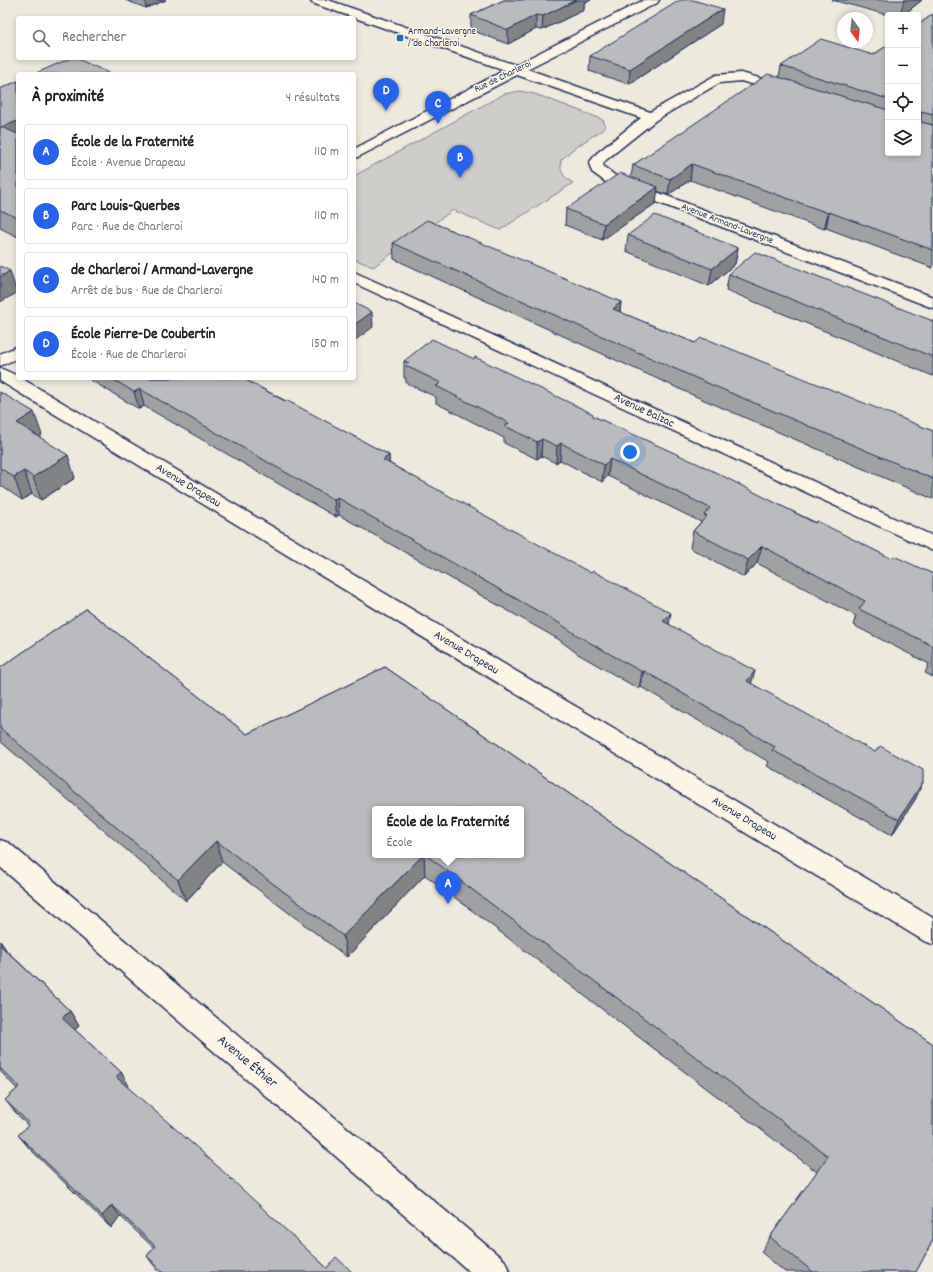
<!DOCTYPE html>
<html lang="fr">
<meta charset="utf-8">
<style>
body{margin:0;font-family:Dekko,sans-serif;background:#f2f2f2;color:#222}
.controls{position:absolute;right:12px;top:12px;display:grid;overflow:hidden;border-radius:4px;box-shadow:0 2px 6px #0003}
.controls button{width:36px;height:36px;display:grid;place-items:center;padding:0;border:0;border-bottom:1px solid #e0e0e0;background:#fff;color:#222;font:20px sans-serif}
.compass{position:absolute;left:837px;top:12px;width:36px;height:36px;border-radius:50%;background:#fff;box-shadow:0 2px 6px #0003;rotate:165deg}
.you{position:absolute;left:630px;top:452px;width:14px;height:14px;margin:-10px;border:3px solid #fff;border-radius:50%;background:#1a73e8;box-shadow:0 0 0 6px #1a73e833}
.badge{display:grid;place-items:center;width:26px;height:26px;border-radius:50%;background:#2563eb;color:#fff;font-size:13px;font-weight:700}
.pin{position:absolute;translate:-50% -33px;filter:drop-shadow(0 1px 2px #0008)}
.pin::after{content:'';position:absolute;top:21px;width:14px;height:12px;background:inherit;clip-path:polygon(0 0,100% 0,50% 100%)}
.popup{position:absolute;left:372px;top:806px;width:152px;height:52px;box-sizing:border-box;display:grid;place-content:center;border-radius:4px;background:#fff;filter:drop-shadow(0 1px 3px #0005);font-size:13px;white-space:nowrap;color:#767676}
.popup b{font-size:15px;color:#222}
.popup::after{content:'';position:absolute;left:50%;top:100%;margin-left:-8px;border:8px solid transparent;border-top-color:#fff}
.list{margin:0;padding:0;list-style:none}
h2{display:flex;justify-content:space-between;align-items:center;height:52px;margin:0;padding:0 16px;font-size:17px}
h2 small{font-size:13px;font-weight:400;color:#767676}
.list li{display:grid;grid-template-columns:26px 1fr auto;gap:12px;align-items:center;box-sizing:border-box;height:56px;margin:0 8px 8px;padding:0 8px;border:1px solid #e0e0e0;border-radius:4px}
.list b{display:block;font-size:15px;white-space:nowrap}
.list p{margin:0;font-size:13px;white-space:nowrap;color:#767676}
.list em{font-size:13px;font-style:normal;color:#767676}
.icon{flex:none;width:22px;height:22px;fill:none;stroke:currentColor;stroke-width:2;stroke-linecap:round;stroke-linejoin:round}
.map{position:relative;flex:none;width:933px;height:1272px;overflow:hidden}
.search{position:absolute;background:#fff;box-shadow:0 2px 6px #0003;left:16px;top:16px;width:340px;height:44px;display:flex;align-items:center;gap:10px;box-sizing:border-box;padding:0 14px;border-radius:4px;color:#767676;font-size:15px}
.panel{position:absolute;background:#fff;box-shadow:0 2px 6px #0003;left:16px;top:72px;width:340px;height:308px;border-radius:4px}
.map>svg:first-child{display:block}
.green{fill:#cfcdca;stroke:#757e94}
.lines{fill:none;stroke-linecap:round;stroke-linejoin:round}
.minor-casing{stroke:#1b2f5e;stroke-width:3}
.minor{fill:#fcf5e5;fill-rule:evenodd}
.wall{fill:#a0a1a3;stroke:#1b2f5e;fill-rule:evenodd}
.shaded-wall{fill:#828385;stroke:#1b2f5e}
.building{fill:#babbbe;stroke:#1b2f5e}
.poi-dot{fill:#1f6fb2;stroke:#fcf5e5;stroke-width:1.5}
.labels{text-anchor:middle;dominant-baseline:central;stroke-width:3;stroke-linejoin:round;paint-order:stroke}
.far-poi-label{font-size:10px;fill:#1b2f5e;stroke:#fcf5e5;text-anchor:start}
.far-street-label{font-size:10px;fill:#1b2f5e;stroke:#fcf5e5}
.street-label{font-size:12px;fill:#1b2f5e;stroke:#fcf5e5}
.near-street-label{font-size:14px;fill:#1b2f5e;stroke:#fcf5e5}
</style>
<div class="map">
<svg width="933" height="1272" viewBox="0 0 933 1272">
<rect width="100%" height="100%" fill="#eee9dd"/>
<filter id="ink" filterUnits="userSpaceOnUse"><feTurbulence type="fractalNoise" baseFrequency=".025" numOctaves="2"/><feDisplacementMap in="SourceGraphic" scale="8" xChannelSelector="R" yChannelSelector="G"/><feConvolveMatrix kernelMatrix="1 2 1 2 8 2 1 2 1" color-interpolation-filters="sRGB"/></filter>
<g filter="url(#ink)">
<path class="green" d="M 520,91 L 535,94 L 599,118 L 604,121 L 605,126 L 602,130 L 573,149 L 561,160 C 560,172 563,177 573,183 L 500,230 L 453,210 L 373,267 L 354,259 L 354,176 L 504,94 Z"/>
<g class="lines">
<defs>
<path id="minor" d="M 310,0 L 328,0 L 515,65 L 644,0 L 659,0 L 657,3 L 527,69 L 650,112 L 716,75 L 741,73 L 792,87 L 794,90 L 792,93 L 787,94 L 741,81 L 719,83 L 656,120 L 607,159 L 603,163 L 604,167 L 617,177 L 933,297 L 933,308 L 607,183 L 592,172 L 589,163 L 597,153 L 641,118 L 517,75 L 354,159 L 354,149 L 505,70 L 312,3 Z
M 354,272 L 933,536 L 933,551 L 354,283 Z
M 18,346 L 18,358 L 0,366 L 0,354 Z
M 0,368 L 18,376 L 18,378 L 21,378 L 933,918 L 933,944 L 924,941 L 0,381 Z
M 0,840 L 9,843 L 505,1261 L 510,1272 L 470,1272 L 0,867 Z"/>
</defs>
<use href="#minor" class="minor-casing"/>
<use href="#minor" class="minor"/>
</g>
<path class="wall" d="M 125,0 L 166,0 L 146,8 Z
M 504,0 L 591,0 L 584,3 L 584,10 L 542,30 L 536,29 L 508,44 L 471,30 L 471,15 Z
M 832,0 L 922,0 L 903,15 L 888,15 Z
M 933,14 L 933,268 L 826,228 L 824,229 L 690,180 L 668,195 L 657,191 L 656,203 L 602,240 L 565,225 L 566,209 L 631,177 L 633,165 L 779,77 L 781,66 L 873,55 L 888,45 L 888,153 L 918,25 Z
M 721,24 L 629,84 L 589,71 L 590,56 Z
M 18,81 L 18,237 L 0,228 L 0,89 Z
M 628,235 L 738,248 L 735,264 L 709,286 L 626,251 Z
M 393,243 L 621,302 L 620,312 L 695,343 L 933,431 L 933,499 L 695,396 L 394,259 Z
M 729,274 L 933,321 L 933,376 L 726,290 Z
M 404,361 L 593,416 L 892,559 L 933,574 L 933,677 L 925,673 L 929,664 L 853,625 L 856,616 L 757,563 L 744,577 L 690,548 L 693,531 L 701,522 L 608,476 L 602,482 L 560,460 L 556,463 L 541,456 L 537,459 L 504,443 L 504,438 L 436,403 L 436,397 L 406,383 L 406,378 L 404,378 Z
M 87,378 L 242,378 L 389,455 L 389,463 L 669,624 L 751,684 L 916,798 L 892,835 L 767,766 L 769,762 L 641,687 L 639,689 L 578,654 L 558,639 L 339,515 L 336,517 L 144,406 L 139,409 Z
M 0,392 L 42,435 L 39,437 L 75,478 L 41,500 L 32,494 L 22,500 L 0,485 Z
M 86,609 L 247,734 L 385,667 L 933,1044 L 933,1240 L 916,1272 L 785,1272 L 761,1252 L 770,1237 L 817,1172 L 425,875 L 347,957 L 222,862 L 186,901 L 0,741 L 0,668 ZM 375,809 L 521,809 L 521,855 L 375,855 Z
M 0,941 L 7,951 L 70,1011 L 79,1026 L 75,1030 L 121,1072 L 129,1086 L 127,1087 L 327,1268 L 352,1272 L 160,1272 L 155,1267 L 147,1256 L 154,1248 L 120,1216 L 111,1228 L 29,1148 L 18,1135 L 28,1126 L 16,1113 L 5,1100 L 17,1089 L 0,1071 Z"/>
<path class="shaded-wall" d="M 145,0 L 166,0 L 146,8 Z
M 576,0 L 591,0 L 584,3 L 584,10 L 542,30 L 543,16 Z
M 904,0 L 922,0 L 903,15 L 900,15 Z
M 723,9 L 721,24 L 629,84 L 630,69 Z
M 536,15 L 536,29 L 508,44 L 508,30 Z
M 18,121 L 18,143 L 1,127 Z
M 692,164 L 690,180 L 668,195 L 670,179 Z
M 658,187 L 656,203 L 602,240 L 604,224 Z
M 829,212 L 826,228 L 824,229 L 828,213 Z
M 738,248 L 735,264 L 709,286 L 712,269 Z
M 10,271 L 17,293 L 0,302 L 0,277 Z
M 621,302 L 619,319 L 613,309 Z
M 372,312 L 373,327 L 354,341 L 354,325 Z
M 140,389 L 144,406 L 139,409 L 134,392 Z
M 34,412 L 42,435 L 25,446 L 17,423 Z
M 542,439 L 541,456 L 537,459 L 537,442 Z
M 561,443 L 560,460 L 556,463 L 557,446 Z
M 68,455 L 75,478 L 41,500 L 33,477 Z
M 389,455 L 390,472 L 383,460 Z
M 610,459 L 608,476 L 602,482 L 604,465 Z
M 24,471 L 32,494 L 22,500 L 14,477 Z
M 338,498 L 339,515 L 336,517 L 334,500 Z
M 762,546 L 757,563 L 744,577 L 748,560 Z
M 671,613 L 668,630 L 663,621 Z
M 644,671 L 641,687 L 639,689 L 642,672 Z
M 755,671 L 750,688 L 747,681 Z
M 923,782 L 916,798 L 892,835 L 899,819 Z
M 216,841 L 222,862 L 186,901 L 178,880 Z
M 423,855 L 424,855 L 425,875 L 347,957 L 343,936 Z
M 1,942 L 11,958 L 0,945 L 0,943 Z
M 70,1011 L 79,1026 L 71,1033 L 62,1018 Z
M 121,1072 L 129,1086 L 124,1091 L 116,1077 Z
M 112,1205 L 120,1216 L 111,1228 L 102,1216 Z"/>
<path class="building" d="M 504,0 L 576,0 L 543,16 L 536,15 L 508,30 L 471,15 Z
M 680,0 L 693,0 L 723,9 L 630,69 L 590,56 Z
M 933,14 L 933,114 L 921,111 L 921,122 L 933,125 L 933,250 L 829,212 L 828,213 L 692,164 L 670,179 L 633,165 L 768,74 L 888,110 L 888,153 L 918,153 L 918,25 Z
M 821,39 L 873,55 L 888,45 L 888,99 L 781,66 Z
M 71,58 L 75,58 L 112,74 L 34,74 Z
M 18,81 L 18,121 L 1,127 L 18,134 L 18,218 L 0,210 L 0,89 Z
M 620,173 L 658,187 L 604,224 L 566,209 Z
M 655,215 L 738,248 L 712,269 L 628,235 Z
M 427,220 L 621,302 L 613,309 L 695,343 L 701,338 L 709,340 L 933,431 L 933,479 L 698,379 L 393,243 Z
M 755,252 L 933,321 L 933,357 L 729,274 Z
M 0,266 L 10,271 L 0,277 Z
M 354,303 L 372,312 L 354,325 Z
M 432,339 L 474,359 L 475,357 L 593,414 L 593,416 L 705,467 L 815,523 L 817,521 L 892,559 L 894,556 L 933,574 L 933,646 L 859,609 L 865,601 L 762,546 L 748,560 L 693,531 L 707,516 L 704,515 L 710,508 L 610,459 L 604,465 L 561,443 L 557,446 L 542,439 L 537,442 L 505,426 L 509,423 L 436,386 L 441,383 L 406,366 L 409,363 L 404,361 Z
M 111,378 L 242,378 L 285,401 L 286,400 L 389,455 L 383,460 L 591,573 L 593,571 L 671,613 L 663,621 L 755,671 L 747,681 L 875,752 L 880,746 L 923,770 L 923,782 L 899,819 L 772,750 L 775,747 L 644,671 L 642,672 L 580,637 L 559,623 L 338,498 L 334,500 L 140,389 L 134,392 Z
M 0,392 L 34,412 L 17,423 L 68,455 L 33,477 L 24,471 L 14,477 L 0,468 Z
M 86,609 L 247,734 L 385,667 L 933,1044 L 933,1240 L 916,1272 L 813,1272 L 770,1237 L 828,1156 L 426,855 L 521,855 L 521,809 L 375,809 L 375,855 L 423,855 L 343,936 L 216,841 L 178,880 L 0,728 L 0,668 Z
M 0,945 L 70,1011 L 62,1018 L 121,1072 L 116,1077 L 202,1152 L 327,1268 L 336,1257 L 352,1272 L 163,1272 L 147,1256 L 155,1246 L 112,1205 L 102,1216 L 18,1135 L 30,1124 L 5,1100 L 19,1087 L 0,1068 Z"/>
</g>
<rect class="poi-dot" x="396" y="34" width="8" height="8" rx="2"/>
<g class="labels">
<g class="far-poi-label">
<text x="408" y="32">Armand-Lavergne<tspan x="408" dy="12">/ de Charleroi</tspan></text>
</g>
<g class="far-street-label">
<text transform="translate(503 77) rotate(-26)">Rue de Charleroi</text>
<text transform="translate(727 224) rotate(21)">Avenue Armand-Lavergne</text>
</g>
<g class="street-label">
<text transform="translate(644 411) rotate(25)">Avenue Balzac</text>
<text transform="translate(188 486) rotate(31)">Avenue Drapeau</text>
<text transform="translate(466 653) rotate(31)">Avenue Drapeau</text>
<text transform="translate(744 819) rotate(31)">Avenue Drapeau</text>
</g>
<g class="near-street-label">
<text transform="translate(247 1062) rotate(40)">Avenue Éthier</text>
</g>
</g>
</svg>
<div class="controls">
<button>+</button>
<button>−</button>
<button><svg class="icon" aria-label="locate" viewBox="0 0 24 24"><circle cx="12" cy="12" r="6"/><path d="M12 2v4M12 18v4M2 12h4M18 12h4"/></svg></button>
<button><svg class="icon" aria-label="layers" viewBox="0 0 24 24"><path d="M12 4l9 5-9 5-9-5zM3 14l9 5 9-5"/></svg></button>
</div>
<svg class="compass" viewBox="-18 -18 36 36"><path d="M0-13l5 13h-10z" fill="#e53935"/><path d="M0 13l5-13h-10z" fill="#767676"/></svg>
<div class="you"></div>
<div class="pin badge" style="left:448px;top:904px">A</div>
<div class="popup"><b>École de la Fraternité</b>École</div>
<div class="pin badge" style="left:460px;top:178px">B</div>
<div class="pin badge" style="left:438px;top:124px">C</div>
<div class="pin badge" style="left:386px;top:111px">D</div>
<div class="search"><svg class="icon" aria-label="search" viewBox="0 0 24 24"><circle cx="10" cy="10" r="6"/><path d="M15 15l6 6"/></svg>Rechercher</div>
<section class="panel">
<h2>À proximité<small>4 résultats</small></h2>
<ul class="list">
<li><span class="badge">A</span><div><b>École de la Fraternité</b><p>École · Avenue Drapeau</p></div><em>110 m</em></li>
<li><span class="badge">B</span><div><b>Parc Louis-Querbes</b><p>Parc · Rue de Charleroi</p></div><em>110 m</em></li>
<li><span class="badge">C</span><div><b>de Charleroi / Armand-Lavergne</b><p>Arrêt de bus · Rue de Charleroi</p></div><em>140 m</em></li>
<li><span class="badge">D</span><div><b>École Pierre-De Coubertin</b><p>École · Rue de Charleroi</p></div><em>150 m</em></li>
</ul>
</section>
</div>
